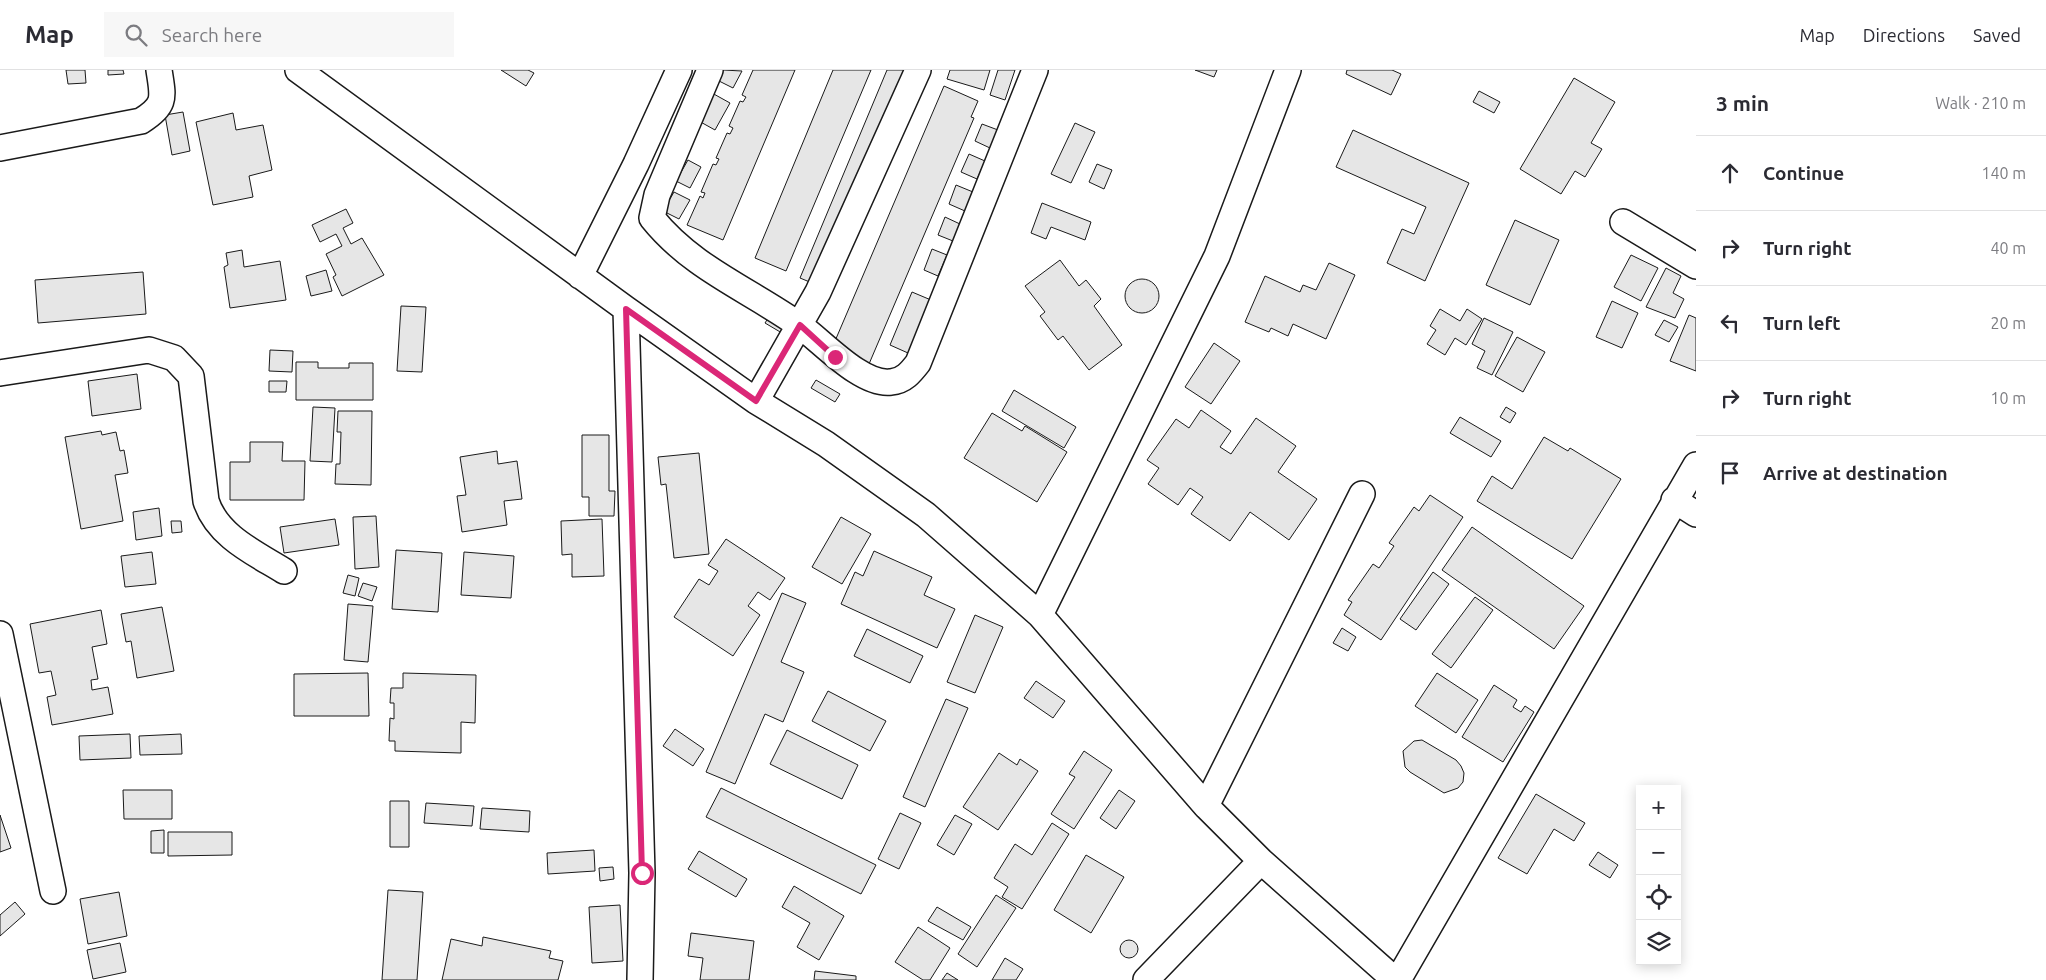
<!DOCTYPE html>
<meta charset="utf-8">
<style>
body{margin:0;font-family:Ubuntu,sans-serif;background:#f7f7f7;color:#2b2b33}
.controls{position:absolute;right:15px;bottom:15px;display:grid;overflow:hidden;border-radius:0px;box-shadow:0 2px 12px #0003}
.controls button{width:45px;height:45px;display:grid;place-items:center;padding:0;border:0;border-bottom:1px solid #e1e1e2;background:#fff;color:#2b2b33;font:25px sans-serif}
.stop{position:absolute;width:15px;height:15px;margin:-11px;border:4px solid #db2777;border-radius:50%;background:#fff}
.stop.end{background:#db2777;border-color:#fff;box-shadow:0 1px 5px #0008}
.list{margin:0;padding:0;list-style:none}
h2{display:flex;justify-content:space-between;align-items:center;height:65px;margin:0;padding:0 20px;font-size:21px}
h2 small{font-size:16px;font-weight:400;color:#7c7c81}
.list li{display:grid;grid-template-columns:32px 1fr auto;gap:15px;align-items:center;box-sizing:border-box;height:75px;padding:0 20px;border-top:1px solid #e1e1e2}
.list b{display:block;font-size:19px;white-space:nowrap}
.list em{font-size:16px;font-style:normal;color:#7c7c81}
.icon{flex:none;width:28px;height:28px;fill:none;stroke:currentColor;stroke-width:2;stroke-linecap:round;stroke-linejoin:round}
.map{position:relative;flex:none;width:1696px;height:910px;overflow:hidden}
header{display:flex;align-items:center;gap:30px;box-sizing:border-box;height:70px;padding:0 25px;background:#fff;border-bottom:1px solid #e1e1e2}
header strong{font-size:24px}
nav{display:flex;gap:28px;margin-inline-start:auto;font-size:18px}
.search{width:350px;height:45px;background:#f7f7f7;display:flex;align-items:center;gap:12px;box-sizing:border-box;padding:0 18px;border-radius:0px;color:#7c7c81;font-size:19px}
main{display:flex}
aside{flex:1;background:#fff}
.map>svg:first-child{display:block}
.building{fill:#e6e6e6;stroke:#1a1a1a}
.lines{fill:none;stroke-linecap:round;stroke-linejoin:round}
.minor-casing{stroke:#1a1a1a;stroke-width:28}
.minor{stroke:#fff;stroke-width:25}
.route{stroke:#db2777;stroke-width:6}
</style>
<header>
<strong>Map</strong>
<div class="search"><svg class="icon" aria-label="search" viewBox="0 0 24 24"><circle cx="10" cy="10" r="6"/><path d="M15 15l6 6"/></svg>Search here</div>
<nav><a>Map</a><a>Directions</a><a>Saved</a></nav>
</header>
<main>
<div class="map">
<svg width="1696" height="910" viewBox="0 0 1696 910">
<rect width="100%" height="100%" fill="#fff"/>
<path class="building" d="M 66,0 L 85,0 L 86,13 L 68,14 Z
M 108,0 L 123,0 L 124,4 L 108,5 Z
M 501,0 L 528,0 L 534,3 L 526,16 Z
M 723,0 L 742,1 L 733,18 L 717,10 Z
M 753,0 L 795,0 L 723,170 L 687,155 L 700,126 L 703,128 L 705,123 L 701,122 L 713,94 L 716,95 L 719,89 L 716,88 L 727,63 L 730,64 L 733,58 L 729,56 L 740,31 L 743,32 L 746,27 L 742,25 Z
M 833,0 L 871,0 L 786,201 L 755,188 Z
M 887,0 L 907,0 L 817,215 L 800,208 Z
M 950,0 L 990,0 L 984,20 L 947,9 Z
M 998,0 L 1015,0 L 1005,30 L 990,25 Z
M 1195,0 L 1217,0 L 1214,7 Z
M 1347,0 L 1392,0 L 1401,4 L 1391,25 L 1346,4 Z
M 1574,8 L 1615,32 L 1591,73 L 1602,79 L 1585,107 L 1575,101 L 1561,124 L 1520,99 Z
M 944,16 L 978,31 L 971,47 L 974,48 L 869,294 L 832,278 Z
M 1479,21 L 1500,32 L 1494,43 L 1473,32 Z
M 712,23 L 730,33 L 715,60 L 697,50 Z
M 183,42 L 190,81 L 172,85 L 165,45 Z
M 233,43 L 236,60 L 263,55 L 272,100 L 249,106 L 253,127 L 213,135 L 196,52 Z
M 1075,53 L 1095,62 L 1071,113 L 1051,104 Z
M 982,54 L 998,60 L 990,78 L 975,71 Z
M 1353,60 L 1469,113 L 1425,211 L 1387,193 L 1402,159 L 1414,164 L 1426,137 L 1336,97 Z
M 969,84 L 985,91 L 977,109 L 961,102 Z
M 688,90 L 701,97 L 690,118 L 676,111 Z
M 1097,94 L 1112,100 L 1104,119 L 1089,112 Z
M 956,115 L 973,122 L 965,141 L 949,134 Z
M 674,122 L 690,130 L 679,149 L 663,141 Z
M 1042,133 L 1091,152 L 1085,170 L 1051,157 L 1046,169 L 1031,163 Z
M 346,139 L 353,153 L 343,158 L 351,174 L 362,168 L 384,205 L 342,226 L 333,207 L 336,205 L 326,184 L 342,176 L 336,164 L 320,172 L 312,155 Z
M 945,147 L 960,154 L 953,171 L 938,165 Z
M 1515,150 L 1559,170 L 1530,235 L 1486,215 Z
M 932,179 L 947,185 L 938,206 L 924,200 Z
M 242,180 L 244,197 L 280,191 L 286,230 L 230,238 L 224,197 L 228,195 L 226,183 Z
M 1631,185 L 1658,198 L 1641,231 L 1614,217 Z
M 1060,190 L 1079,216 L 1086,210 L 1101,229 L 1094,236 L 1122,275 L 1089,300 L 1063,266 L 1058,270 L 1040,246 L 1045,242 L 1025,216 Z
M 1329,193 L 1355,205 L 1326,269 L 1293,254 L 1288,266 L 1271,258 L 1269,262 L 1245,252 L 1265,206 L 1300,222 L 1303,215 L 1316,220 Z
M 1666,198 L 1681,206 L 1673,223 L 1684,229 L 1675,248 L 1646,237 Z
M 326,200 L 332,221 L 311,226 L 306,206 Z
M 143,202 L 146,244 L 38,253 L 35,210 Z
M1125 226a17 17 0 1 1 34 0a17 17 0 1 1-34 0Z
M 912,222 L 931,230 L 908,283 L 890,275 Z
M 1612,231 L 1638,243 L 1622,278 L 1596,267 Z
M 401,236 L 426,237 L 422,302 L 397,301 Z
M 1440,239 L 1460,251 L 1467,239 L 1482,249 L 1466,275 L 1455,268 L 1445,285 L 1427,274 L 1436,260 L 1430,256 Z
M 772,242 L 787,266 L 765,253 Z
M 1689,245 L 1696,248 L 1696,301 L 1670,291 Z
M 1484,248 L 1513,262 L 1492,305 L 1477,298 L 1485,281 L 1472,274 Z
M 1664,250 L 1678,257 L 1669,272 L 1655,265 Z
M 1517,267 L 1545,282 L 1523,322 L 1495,306 Z
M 1214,273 L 1240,291 L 1211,334 L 1185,317 Z
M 270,280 L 293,281 L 292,302 L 269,301 Z
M 296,292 L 318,292 L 318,298 L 349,298 L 349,293 L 373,293 L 373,330 L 296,330 Z
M 137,304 L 141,339 L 92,346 L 88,311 Z
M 816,310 L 840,324 L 835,332 L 811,318 Z
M 269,311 L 287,311 L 286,322 L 269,322 Z
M 1014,320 L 1076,357 L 1064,378 L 1002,341 Z
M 313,337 L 335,338 L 332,392 L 310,391 Z
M 1506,337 L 1516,343 L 1510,353 L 1500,347 Z
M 1201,340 L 1231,361 L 1220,377 L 1231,384 L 1256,348 L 1296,376 L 1278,402 L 1317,429 L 1289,470 L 1250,442 L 1230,471 L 1191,444 L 1203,427 L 1190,418 L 1178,435 L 1148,414 L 1159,398 L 1147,390 L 1176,349 L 1189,358 Z
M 338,341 L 372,341 L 371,415 L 335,414 L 336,394 L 340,394 L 341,362 L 337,362 Z
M 992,343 L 1022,361 L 1025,356 L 1067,382 L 1037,432 L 964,388 Z
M 1460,347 L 1501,371 L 1491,387 L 1450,363 Z
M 101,361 L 102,365 L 116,362 L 120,381 L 124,380 L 128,403 L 115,405 L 123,451 L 81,459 L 65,367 Z
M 582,365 L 609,365 L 609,421 L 615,421 L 614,446 L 589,446 L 589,427 L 582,427 Z
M 1544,367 L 1568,381 L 1570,378 L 1621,409 L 1572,489 L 1477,431 L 1492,406 L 1512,419 Z
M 250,372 L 283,372 L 282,391 L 305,391 L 304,430 L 230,430 L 230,392 L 250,392 Z
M 497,381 L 498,394 L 517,391 L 522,429 L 504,431 L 507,455 L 462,462 L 457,426 L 466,425 L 460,387 Z
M 699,383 L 709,484 L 674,488 L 666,414 L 661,415 L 658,387 Z
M 1430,425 L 1463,447 L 1381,570 L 1344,545 L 1352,532 L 1348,530 L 1373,494 L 1379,498 L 1394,476 L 1389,473 L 1414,437 L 1419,441 Z
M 159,438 L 162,466 L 136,470 L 133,442 Z
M 376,446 L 379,497 L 355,499 L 353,447 Z
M 841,447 L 871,464 L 842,514 L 812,497 Z
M 335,449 L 339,475 L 284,483 L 280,457 Z
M 602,449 L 604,506 L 572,507 L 572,484 L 562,485 L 561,451 Z
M 171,451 L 181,451 L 182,462 L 172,463 Z
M 1472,457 L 1584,536 L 1554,579 L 1442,500 Z
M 726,469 L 785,508 L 770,530 L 758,522 L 748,536 L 760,545 L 733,586 L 674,547 L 699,509 L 709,515 L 718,501 L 708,495 Z
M 396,480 L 442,483 L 438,542 L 392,539 Z
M 874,481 L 932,507 L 924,525 L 955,539 L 937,578 L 841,534 L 855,502 L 863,506 Z
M 152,482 L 156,514 L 125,517 L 121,486 Z
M 464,482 L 514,486 L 511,528 L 461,525 Z
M 1433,502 L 1449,514 L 1416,560 L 1400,549 Z
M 348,505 L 359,508 L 355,526 L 343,523 Z
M 363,513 L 377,517 L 372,531 L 358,526 Z
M 782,523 L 806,533 L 781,592 L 804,602 L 783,652 L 765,644 L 735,714 L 706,702 Z
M 1475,527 L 1493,540 L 1451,598 L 1432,584 Z
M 348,534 L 373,536 L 368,592 L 344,590 Z
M 162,537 L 174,601 L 137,608 L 131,571 L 126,572 L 121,544 Z
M 101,540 L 107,574 L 92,577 L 98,609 L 91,610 L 92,620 L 108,617 L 113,644 L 52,655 L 47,627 L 56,625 L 51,601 L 39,603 L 30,554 Z
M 975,545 L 1003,557 L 975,623 L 947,612 Z
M 1342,558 L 1356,567 L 1348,581 L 1333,573 Z
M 867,559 L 923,586 L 910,613 L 854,586 Z
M 368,603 L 369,646 L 294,646 L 294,604 Z
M 403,603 L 476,605 L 475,653 L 461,652 L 461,683 L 395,681 L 395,671 L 389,671 L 390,648 L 394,649 L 394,633 L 390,633 L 391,618 L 403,618 Z
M 1437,603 L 1478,630 L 1456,663 L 1415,636 Z
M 1036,611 L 1065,631 L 1053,648 L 1024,628 Z
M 1494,615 L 1517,630 L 1513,637 L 1521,642 L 1525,636 L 1534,642 L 1503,692 L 1462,667 Z
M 828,621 L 886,651 L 870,681 L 812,651 Z
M 946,629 L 968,638 L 925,737 L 903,727 Z
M 675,659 L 704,679 L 693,696 L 663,676 Z
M 787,660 L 858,695 L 842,729 L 770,694 Z
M 130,664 L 131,688 L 80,690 L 79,666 Z
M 181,664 L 182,684 L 140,685 L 139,666 Z
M 1422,670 L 1456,690 L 1461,696 L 1464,703 L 1463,712 L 1458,718 L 1444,723 L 1410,702 L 1405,697 L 1403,681 L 1414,671 Z
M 1084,681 L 1112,700 L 1074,759 L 1051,744 L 1075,707 L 1069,704 Z
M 999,683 L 1017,695 L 1020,689 L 1038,701 L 998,760 L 963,737 Z
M 721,718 L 876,795 L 861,824 L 706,747 Z
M 123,720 L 172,720 L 172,749 L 124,749 Z
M 1119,720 L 1135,731 L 1116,759 L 1100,748 Z
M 1536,724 L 1585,753 L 1574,771 L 1554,759 L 1527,804 L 1498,788 Z
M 390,731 L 409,731 L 409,777 L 390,777 Z
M 426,733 L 474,736 L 472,756 L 424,753 Z
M 482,738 L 530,741 L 529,762 L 480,759 Z
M 900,743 L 921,753 L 899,799 L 878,789 Z
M 0,745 L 11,778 L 0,782 Z
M 955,745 L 972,754 L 954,785 L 937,775 Z
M 1052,753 L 1069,764 L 1022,839 L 1002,827 L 1008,817 L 994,808 L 1015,774 L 1032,785 Z
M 164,760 L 164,783 L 151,783 L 151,761 Z
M 168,762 L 232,762 L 232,785 L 168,786 Z
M 594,780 L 595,801 L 548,804 L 547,783 Z
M 699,781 L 747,809 L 736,827 L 688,799 Z
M 1598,782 L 1618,795 L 1610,808 L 1589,795 Z
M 1086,785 L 1124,807 L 1091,863 L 1054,840 Z
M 613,797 L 614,809 L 600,811 L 599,798 Z
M 794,816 L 844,846 L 819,890 L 797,877 L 810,853 L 782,837 Z
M 388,820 L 423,822 L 417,910 L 382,910 Z
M 119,822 L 127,866 L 88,874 L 80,829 Z
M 996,825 L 1016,838 L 977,897 L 958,884 Z
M 15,832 L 25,844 L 0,866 L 0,845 Z
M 620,835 L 623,891 L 592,893 L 589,837 Z
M 937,837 L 971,857 L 963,870 L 928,851 Z
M 918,857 L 950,878 L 930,910 L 923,910 L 895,892 Z
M 691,863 L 754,871 L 749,910 L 700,910 L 703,888 L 688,886 Z
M 483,867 L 551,881 L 549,888 L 563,891 L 558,910 L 442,910 L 451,869 L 482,876 Z
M1120 879a9 9 0 1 1 18 0a9 9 0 1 1-18 0Z
M 120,873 L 126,902 L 93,909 L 87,880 Z
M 1005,888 L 1023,899 L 1016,910 L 992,910 Z
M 815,901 L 856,906 L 856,910 L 814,910 Z
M 947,903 L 958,910 L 942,910 Z"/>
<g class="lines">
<defs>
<path id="minor" d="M 298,0 L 626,239 L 756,331 L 826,374 L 926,445 L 1040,545 L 1206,736 L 1261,791 L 1395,910
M 710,0 L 657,125 L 652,148 C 692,198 748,219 799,255 C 821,270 861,316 891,312 C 904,311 911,302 918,293 L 1035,0
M 0,78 L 141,51 C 167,35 163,27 159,0
M 1623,152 L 1696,196
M 580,206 L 636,94 L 679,0
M 626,239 L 642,803 L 640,910
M 0,303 L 149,280 L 174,288 L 191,306 L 206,431 C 217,466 255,483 284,501
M 756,331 L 818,222 L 918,0
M 1674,430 L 1696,444
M 1040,545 L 1217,186 L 1288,0
M 0,564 L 53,821
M 1206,736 L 1362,424
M 1146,910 L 1261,791
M 1398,910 L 1696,395"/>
</defs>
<use href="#minor" class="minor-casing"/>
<use href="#minor" class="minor"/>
</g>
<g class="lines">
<path class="route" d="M 642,803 L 626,239 L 756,331 L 800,255 L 835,287"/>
</g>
</svg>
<div class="controls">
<button>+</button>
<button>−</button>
<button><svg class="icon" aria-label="locate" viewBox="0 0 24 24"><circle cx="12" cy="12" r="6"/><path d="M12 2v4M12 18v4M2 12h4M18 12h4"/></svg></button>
<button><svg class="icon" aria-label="layers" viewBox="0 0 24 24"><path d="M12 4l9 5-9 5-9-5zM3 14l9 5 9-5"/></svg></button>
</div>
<div class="stop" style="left:642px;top:803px"></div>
<div class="stop end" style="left:835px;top:287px"></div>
</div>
<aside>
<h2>3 min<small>Walk · 210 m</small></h2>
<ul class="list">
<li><svg class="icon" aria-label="ahead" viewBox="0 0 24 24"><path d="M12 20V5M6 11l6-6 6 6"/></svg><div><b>Continue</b></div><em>140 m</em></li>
<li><svg class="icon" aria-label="right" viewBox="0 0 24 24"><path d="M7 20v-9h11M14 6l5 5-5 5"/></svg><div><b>Turn right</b></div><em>40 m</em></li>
<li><svg class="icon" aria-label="left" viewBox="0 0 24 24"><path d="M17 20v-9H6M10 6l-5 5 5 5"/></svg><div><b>Turn left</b></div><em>20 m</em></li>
<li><svg class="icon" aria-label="right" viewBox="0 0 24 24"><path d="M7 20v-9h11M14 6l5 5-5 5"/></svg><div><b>Turn right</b></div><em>10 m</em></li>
<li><svg class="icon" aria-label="arrive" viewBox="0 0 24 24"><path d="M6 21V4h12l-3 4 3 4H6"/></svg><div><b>Arrive at destination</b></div></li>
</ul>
</aside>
</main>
